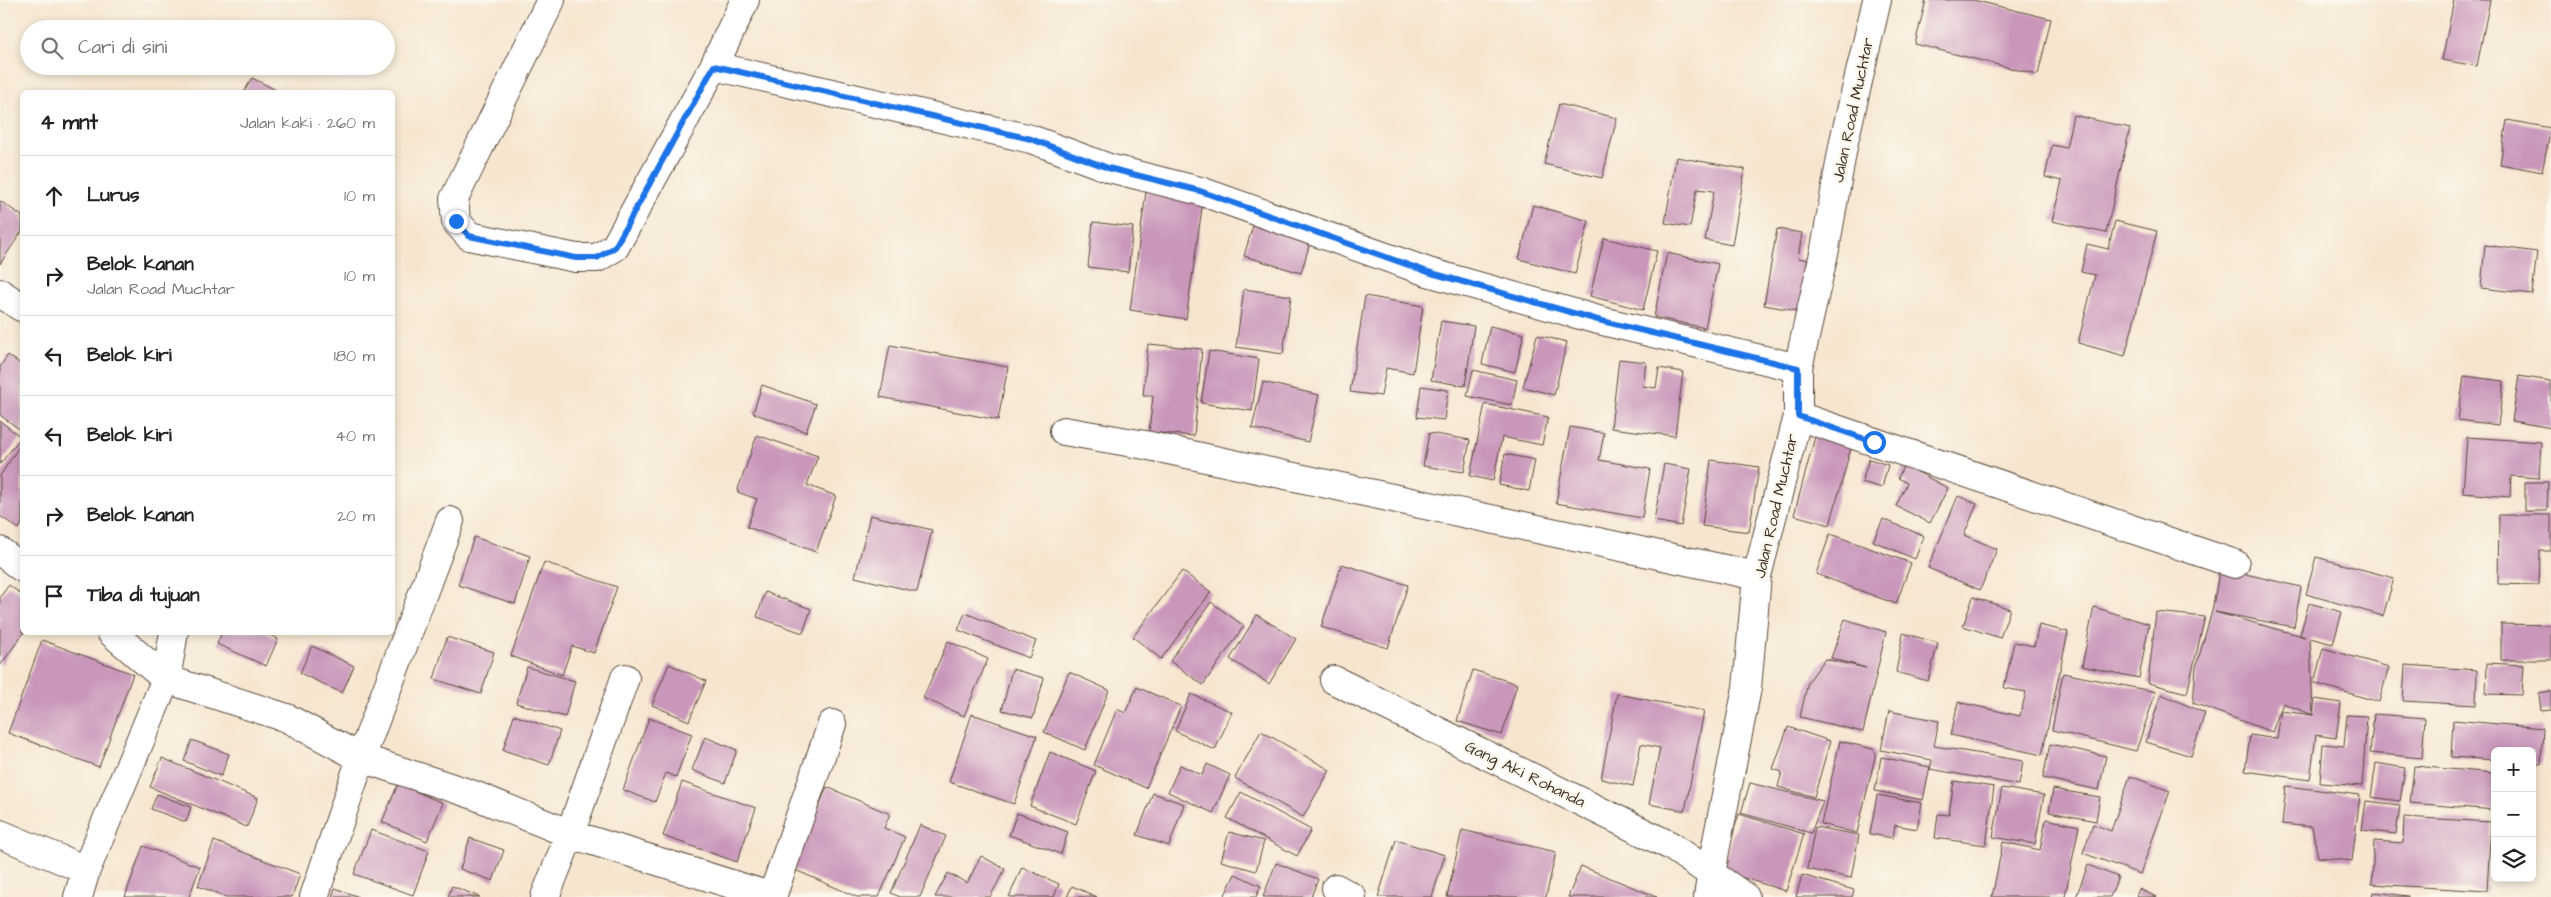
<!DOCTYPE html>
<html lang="id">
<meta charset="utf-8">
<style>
body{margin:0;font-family:"Architects Daughter",sans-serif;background:#f2f2f2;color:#202124}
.controls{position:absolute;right:15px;bottom:15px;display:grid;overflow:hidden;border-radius:8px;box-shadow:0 2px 8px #0003}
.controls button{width:45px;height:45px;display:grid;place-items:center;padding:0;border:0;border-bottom:1px solid #e0e0e0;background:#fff;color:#202124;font:25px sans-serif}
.stop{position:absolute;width:15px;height:15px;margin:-11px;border:4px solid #1a73e8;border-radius:50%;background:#fff}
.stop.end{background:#1a73e8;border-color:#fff;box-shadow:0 1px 5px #0008}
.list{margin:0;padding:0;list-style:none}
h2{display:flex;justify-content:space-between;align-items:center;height:65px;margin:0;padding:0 20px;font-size:21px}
h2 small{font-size:16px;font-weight:400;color:#757577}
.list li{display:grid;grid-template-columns:32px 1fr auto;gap:15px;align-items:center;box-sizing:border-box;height:80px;padding:0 20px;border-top:1px solid #e0e0e0}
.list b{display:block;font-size:19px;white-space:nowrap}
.list p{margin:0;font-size:16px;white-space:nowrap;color:#757577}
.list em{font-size:16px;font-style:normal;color:#757577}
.icon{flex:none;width:28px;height:28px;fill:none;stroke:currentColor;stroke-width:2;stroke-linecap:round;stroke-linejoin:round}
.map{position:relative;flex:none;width:2551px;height:897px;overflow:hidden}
.search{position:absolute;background:#fff;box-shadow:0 2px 8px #0003;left:20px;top:20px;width:375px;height:55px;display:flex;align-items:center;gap:12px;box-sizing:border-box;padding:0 18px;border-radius:28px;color:#757577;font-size:19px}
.panel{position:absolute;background:#fff;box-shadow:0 2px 8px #0003;left:20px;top:90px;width:375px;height:545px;border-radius:8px}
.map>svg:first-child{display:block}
.building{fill:#ca97bb}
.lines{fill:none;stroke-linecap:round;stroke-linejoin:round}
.street-casing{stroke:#574639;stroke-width:30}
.street{stroke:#fff;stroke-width:28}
.route{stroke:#1a73e8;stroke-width:6}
.labels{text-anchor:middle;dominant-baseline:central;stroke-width:5;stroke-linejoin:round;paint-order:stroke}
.street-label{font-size:16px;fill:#3b2a1e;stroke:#fbf7ec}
</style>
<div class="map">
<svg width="2551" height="897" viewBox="0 0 2551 897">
<rect width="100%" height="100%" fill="#fbf7ec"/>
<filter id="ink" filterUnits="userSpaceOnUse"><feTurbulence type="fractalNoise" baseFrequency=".02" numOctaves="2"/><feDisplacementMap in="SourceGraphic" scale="10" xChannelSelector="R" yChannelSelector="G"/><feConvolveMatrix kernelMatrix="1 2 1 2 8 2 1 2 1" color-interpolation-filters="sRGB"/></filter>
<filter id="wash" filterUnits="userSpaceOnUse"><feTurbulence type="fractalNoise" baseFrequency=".0096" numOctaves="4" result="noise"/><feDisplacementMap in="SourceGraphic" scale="20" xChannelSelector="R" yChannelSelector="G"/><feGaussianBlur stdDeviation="1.12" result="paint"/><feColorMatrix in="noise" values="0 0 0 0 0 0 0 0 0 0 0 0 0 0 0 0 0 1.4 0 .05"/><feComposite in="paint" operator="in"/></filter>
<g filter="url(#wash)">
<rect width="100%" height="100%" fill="#f6e6d0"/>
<g id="blocks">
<path class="building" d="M 1926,0 L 1973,0 L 2051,19 L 2038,75 L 1915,44 Z
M 2454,0 L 2490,0 L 2477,66 L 2442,60 Z
M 252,78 L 280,92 L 244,92 Z
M 1559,104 L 1617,118 L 1602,178 L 1544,164 Z
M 2073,115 L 2130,128 L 2106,233 L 2052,221 L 2062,181 L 2045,177 L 2052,145 L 2066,148 Z
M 2507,120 L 2551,128 L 2542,172 L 2500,164 Z
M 1676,157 L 1745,169 L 1732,245 L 1705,240 L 1714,191 L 1697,189 L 1690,227 L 1665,223 Z
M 1146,192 L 1203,201 L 1186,319 L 1130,310 Z
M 0,201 L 22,216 L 22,231 L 0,264 Z
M 1533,205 L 1589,221 L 1575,274 L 1519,259 Z
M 1255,219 L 1312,236 L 1301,273 L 1244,256 Z
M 2115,221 L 2157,231 L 2125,356 L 2078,343 L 2095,275 L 2081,272 L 2087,244 L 2108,249 Z
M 1093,222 L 1133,227 L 1128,272 L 1088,267 Z
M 1777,229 L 1802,233 L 1798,258 L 1812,261 L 1803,312 L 1764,305 Z
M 1604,238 L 1657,251 L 1643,310 L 1590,296 Z
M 2485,245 L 2537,252 L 2532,294 L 2481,288 Z
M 1667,253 L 1718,264 L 1705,328 L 1654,317 Z
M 1244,289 L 1291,296 L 1283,354 L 1236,347 Z
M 1365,296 L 1423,306 L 1413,373 L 1386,368 L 1381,396 L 1350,392 Z
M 1441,321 L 1474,326 L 1465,386 L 1431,380 Z
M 1490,326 L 1524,334 L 1515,372 L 1482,364 Z
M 1537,335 L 1567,342 L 1554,395 L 1523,387 Z
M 1148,344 L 1202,349 L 1194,436 L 1149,432 L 1153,396 L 1143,396 Z
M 890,345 L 1008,367 L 998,420 L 880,397 Z
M 1209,351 L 1259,359 L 1252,411 L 1201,403 Z
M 8,355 L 22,365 L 22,431 L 0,415 L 0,367 Z
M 1619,359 L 1646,362 L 1643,386 L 1656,388 L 1659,368 L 1683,372 L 1675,436 L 1611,428 Z
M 1473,370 L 1517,380 L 1512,405 L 1467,396 Z
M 2464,376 L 2504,381 L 2498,425 L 2458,420 Z
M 2519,376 L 2551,381 L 2551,428 L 2512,421 Z
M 1263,382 L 1319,395 L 1308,442 L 1252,428 Z
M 762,385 L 816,404 L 806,432 L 753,413 Z
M 1421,386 L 1448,390 L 1444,420 L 1417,417 Z
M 1485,404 L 1548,417 L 1542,445 L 1502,437 L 1493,481 L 1470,476 Z
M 0,421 L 21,437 L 0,464 Z
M 1570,427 L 1604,433 L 1599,460 L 1650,469 L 1642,518 L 1556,503 Z
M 1429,433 L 1470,440 L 1464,472 L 1423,466 Z
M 1816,433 L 1852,444 L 1830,525 L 1794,515 Z
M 757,435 L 818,456 L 807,485 L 836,496 L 816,552 L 747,527 L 757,499 L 737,492 Z
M 2467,437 L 2541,442 L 2539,478 L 2511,476 L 2510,497 L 2463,493 Z
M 20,445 L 22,447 L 22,523 L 19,529 L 0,516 L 0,476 Z
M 1505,454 L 1535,460 L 1529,491 L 1499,485 Z
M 1869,459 L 1888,465 L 1882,488 L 1862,482 Z
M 1711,460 L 1759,467 L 1749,532 L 1702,526 Z
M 1664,464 L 1691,469 L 1681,526 L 1654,521 Z
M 1904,465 L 1948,488 L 1930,523 L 1896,506 L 1907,483 L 1898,478 Z
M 2525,482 L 2548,482 L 2547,511 L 2525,511 Z
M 1958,496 L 1977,504 L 1964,535 L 1997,549 L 1980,590 L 1928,568 Z
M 870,515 L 932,530 L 917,592 L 855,577 Z
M 2499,515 L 2551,515 L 2551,551 L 2540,551 L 2539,585 L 2498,584 Z
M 1883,519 L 1924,536 L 1915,559 L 1873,541 Z
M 1830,534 L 1911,563 L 1896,604 L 1816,574 Z
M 474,537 L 530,556 L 515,604 L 458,585 Z
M 2316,557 L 2394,578 L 2383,616 L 2306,594 Z
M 544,562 L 617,587 L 594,653 L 572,646 L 562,675 L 511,656 Z
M 1342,564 L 1408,585 L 1388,648 L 1321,627 Z
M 2220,568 L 2301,587 L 2294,627 L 2215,612 L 2305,637 L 2300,635 L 2309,603 L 2342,612 L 2333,644 L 2310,638 L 2313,715 L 2283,703 L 2272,732 L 2193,703 L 2196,667 L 2212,611 Z
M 1182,571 L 1211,592 L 1161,659 L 1133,637 Z
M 9,585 L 22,595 L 22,632 L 24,632 L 0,666 L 0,597 Z
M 765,592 L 811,609 L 803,633 L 757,617 Z
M 1973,597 L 2010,609 L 2000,638 L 1963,626 Z
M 1211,602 L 1244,626 L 1203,685 L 1170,661 Z
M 2094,607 L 2149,624 L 2139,678 L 2082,666 Z
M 2156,612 L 2205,617 L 2187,693 L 2148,683 Z
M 965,613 L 1036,641 L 1029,658 L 958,630 Z
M 1257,615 L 1296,639 L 1269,684 L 1230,659 Z
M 1845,619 L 1886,632 L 1863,732 L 1800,717 L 1808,682 L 1825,659 L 1866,668 L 1831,658 Z
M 2501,624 L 2551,625 L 2551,660 L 2501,660 Z
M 2039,625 L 2068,632 L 2042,755 L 1951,735 L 1958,702 L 2020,716 L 2026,692 L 2004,688 L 2014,642 L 2034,646 Z
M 222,632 L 264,632 L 278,639 L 266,666 L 217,644 Z
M 1903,633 L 1938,643 L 1928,681 L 1896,672 Z
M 447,637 L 494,652 L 481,694 L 434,679 Z
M 42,640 L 133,674 L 99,767 L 8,733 Z
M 948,641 L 988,659 L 964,716 L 923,698 Z
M 312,646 L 354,666 L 342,693 L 300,673 Z
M 2323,648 L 2389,667 L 2379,702 L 2314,683 Z
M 2487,663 L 2524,665 L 2522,695 L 2486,694 Z
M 669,664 L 706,681 L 689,721 L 652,705 Z
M 2405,665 L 2477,670 L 2476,705 L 2403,701 Z
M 527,667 L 575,681 L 565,717 L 516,703 Z
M 1012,669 L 1044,678 L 1033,718 L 1002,710 Z
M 1473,670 L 1517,684 L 1502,735 L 1457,721 Z
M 1069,672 L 1109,690 L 1085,750 L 1044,732 Z
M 2063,673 L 2156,692 L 2136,751 L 2052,730 Z
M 1137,687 L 1181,706 L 1146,788 L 1094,765 L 1117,709 L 1125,713 Z
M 2551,691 L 2551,710 L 2541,711 L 2539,693 Z
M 1191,694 L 1232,712 L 1215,750 L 1175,731 Z
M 1617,694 L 1704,711 L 1685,811 L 1649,804 L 1660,748 L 1641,744 L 1633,786 L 1601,779 Z
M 2161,694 L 2205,713 L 2191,756 L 2146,742 Z
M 2315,699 L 2341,703 L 2336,738 L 2316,735 L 2310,780 L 2245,771 L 2250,735 L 2277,739 L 2281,711 L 2313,715 Z
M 1889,711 L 1939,721 L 1934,746 L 2023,761 L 2019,785 L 1930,769 L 1932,760 L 1881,750 Z
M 972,714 L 1037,736 L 1014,804 L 949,782 Z
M 2374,714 L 2425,718 L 2422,758 L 2370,753 Z
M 514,715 L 560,731 L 549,765 L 503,750 Z
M 2347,715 L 2367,716 L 2362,786 L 2320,783 L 2323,744 L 2344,746 Z
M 649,718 L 692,734 L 676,777 L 666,773 L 655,802 L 623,790 Z
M 2453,720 L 2543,728 L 2541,764 L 2532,763 L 2532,751 L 2495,751 L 2495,760 L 2451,757 Z
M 1788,727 L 1830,741 L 1814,797 L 1778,787 L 1782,772 L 1773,769 Z
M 1261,731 L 1330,770 L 1303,817 L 1235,778 Z
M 705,737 L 737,750 L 725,783 L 692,770 Z
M 192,740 L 229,754 L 221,776 L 184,761 Z
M 1840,741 L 1873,749 L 1876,753 L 1857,833 L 1821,824 Z
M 2050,744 L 2106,756 L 2099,790 L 2043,778 Z
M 1050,752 L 1096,771 L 1076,824 L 1030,806 Z
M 1881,757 L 1930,767 L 1923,800 L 1875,791 Z
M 162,758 L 258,798 L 247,827 L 150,787 Z
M 2376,763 L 2405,768 L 2400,801 L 2371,797 Z
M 1207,764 L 1230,775 L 1213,813 L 1168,792 L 1180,765 L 1202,775 Z
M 2414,766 L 2495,773 L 2495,810 L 2410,803 Z
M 2130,776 L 2170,791 L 2140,874 L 2083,853 L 2093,824 L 2111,831 Z
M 1954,781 L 1994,787 L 1986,845 L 1935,838 L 1938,814 L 1949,815 Z
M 682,782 L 756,808 L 737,862 L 663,836 Z
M 1750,783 L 1823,801 L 1811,833 L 1741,813 Z
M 398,784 L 443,803 L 427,841 L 382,822 Z
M 2286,786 L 2360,795 L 2352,861 L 2318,857 L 2312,827 L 2282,824 Z
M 827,787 L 890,814 L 884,828 L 905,837 L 879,897 L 857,897 L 793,869 Z
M 2002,788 L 2044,795 L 2035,844 L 1993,837 Z
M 2053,789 L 2100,797 L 2096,821 L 2049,812 Z
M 1241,792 L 1311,830 L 1297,856 L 1227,818 Z
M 1153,793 L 1184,804 L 1169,846 L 1137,835 Z
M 157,794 L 191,807 L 186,822 L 151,809 Z
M 1877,795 L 1922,803 L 1917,829 L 1895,825 L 1893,838 L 1870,834 Z
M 2366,801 L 2400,805 L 2396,834 L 2362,830 Z
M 1017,813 L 1068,832 L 1061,854 L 1009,835 Z
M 1739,814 L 1804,834 L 1786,891 L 1721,871 Z
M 2404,817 L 2491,822 L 2487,891 L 2372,884 L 2374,841 L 2403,843 Z
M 2046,819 L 2079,826 L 2065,897 L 1992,897 L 2003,842 L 2040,850 Z
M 920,825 L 946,836 L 920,897 L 900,897 L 891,893 Z
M 1815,827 L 1859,835 L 1851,878 L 1807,869 Z
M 371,830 L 429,851 L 413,895 L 354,874 Z
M 1462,830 L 1556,852 L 1546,897 L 1447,897 Z
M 1229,832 L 1264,841 L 1256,871 L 1221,861 Z
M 470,838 L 504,850 L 493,881 L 460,869 Z
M 1396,840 L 1445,855 L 1432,897 L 1378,897 Z
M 214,841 L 300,874 L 292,897 L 226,897 L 198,886 Z
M 143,846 L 200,867 L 189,897 L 125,897 Z
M 981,856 L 1005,869 L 990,897 L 935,897 L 948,873 L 967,883 Z
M 1276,863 L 1318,879 L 1311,897 L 1263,897 Z
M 2088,865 L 2118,877 L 2110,897 L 2076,897 Z
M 1581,866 L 1657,897 L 1568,897 Z
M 1022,867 L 1059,884 L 1054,897 L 1009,897 Z
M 1235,874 L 1261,886 L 1256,897 L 1224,897 Z
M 1802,875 L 1854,890 L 1852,897 L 1796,897 Z
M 452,886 L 480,897 L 448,897 Z
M 1072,886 L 1097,897 L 1067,897 Z
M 335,888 L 359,897 L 332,897 Z
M 2139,889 L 2157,897 L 2136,897 Z
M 2373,892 L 2408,896 L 2408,897 L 2372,897 Z"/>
</g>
</g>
<g filter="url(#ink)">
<use href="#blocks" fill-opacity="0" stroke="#574639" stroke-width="1"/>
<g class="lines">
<defs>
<path id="street" d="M 551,0 L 454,199 L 456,221 L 469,236 L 576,258 L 597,258 L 615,247 L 714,66 L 745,0
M 714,66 L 1031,139 L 1109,168 L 1200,191 L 1428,272 L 1598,320 L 1798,368
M 0,293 L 21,307
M 1798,416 L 2235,564
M 1064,431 L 1145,445 L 1757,576
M 0,551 L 22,568
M 111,632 L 166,679 L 287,718 L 361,758 L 474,795 L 570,834 L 773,897
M 1334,680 L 1671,846 L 1745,897
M 0,834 L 86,870
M 1336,888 L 1352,897
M 78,897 L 86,870 L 166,679 L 174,632
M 314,897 L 361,758 L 450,521
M 545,897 L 570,834 L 625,678
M 772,897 L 832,724
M 1708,897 L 1715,851 L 1747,688 L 1757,576 L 1798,416 L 1798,368 L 1825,249 L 1844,141 L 1877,0"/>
</defs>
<use href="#street" class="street-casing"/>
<use href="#street" class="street"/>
</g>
</g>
<g class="lines" filter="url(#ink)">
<path class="route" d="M 456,221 L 469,236 L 576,258 L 597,258 L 615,247 L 714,66 L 1031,139 L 1108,168 L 1200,191 L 1428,272 L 1598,320 L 1798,368 L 1798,416 L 1874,442"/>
</g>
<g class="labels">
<g class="street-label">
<text transform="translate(1853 110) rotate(-78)">Jalan Road Muchtar</text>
<text transform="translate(1776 506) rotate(-77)">Jalan Road Muchtar</text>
<text transform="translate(1525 774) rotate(26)">Gang Aki Rohanda</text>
</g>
</g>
</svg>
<div class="controls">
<button>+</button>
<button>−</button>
<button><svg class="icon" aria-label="layers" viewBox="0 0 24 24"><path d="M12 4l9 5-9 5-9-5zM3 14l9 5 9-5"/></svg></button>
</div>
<div class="stop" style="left:1874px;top:442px"></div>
<div class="stop end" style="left:456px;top:221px"></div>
<div class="search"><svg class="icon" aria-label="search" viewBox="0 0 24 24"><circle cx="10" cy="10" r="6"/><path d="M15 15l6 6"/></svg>Cari di sini</div>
<section class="panel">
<h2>4 mnt<small>Jalan kaki · 260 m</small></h2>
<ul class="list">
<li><svg class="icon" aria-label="ahead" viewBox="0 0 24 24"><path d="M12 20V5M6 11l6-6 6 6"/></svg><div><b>Lurus</b></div><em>10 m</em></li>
<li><svg class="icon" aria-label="right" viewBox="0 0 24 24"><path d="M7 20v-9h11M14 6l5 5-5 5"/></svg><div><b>Belok kanan</b><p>Jalan Road Muchtar</p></div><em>10 m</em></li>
<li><svg class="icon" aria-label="left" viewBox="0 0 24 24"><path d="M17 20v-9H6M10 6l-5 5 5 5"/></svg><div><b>Belok kiri</b></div><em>180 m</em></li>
<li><svg class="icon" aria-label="left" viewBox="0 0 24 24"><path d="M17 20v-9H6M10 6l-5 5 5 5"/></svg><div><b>Belok kiri</b></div><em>40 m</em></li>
<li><svg class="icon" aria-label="right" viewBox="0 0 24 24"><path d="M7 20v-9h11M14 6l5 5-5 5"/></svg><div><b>Belok kanan</b></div><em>20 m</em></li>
<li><svg class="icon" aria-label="arrive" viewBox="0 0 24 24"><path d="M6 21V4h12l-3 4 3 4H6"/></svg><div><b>Tiba di tujuan</b></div></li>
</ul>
</section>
</div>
